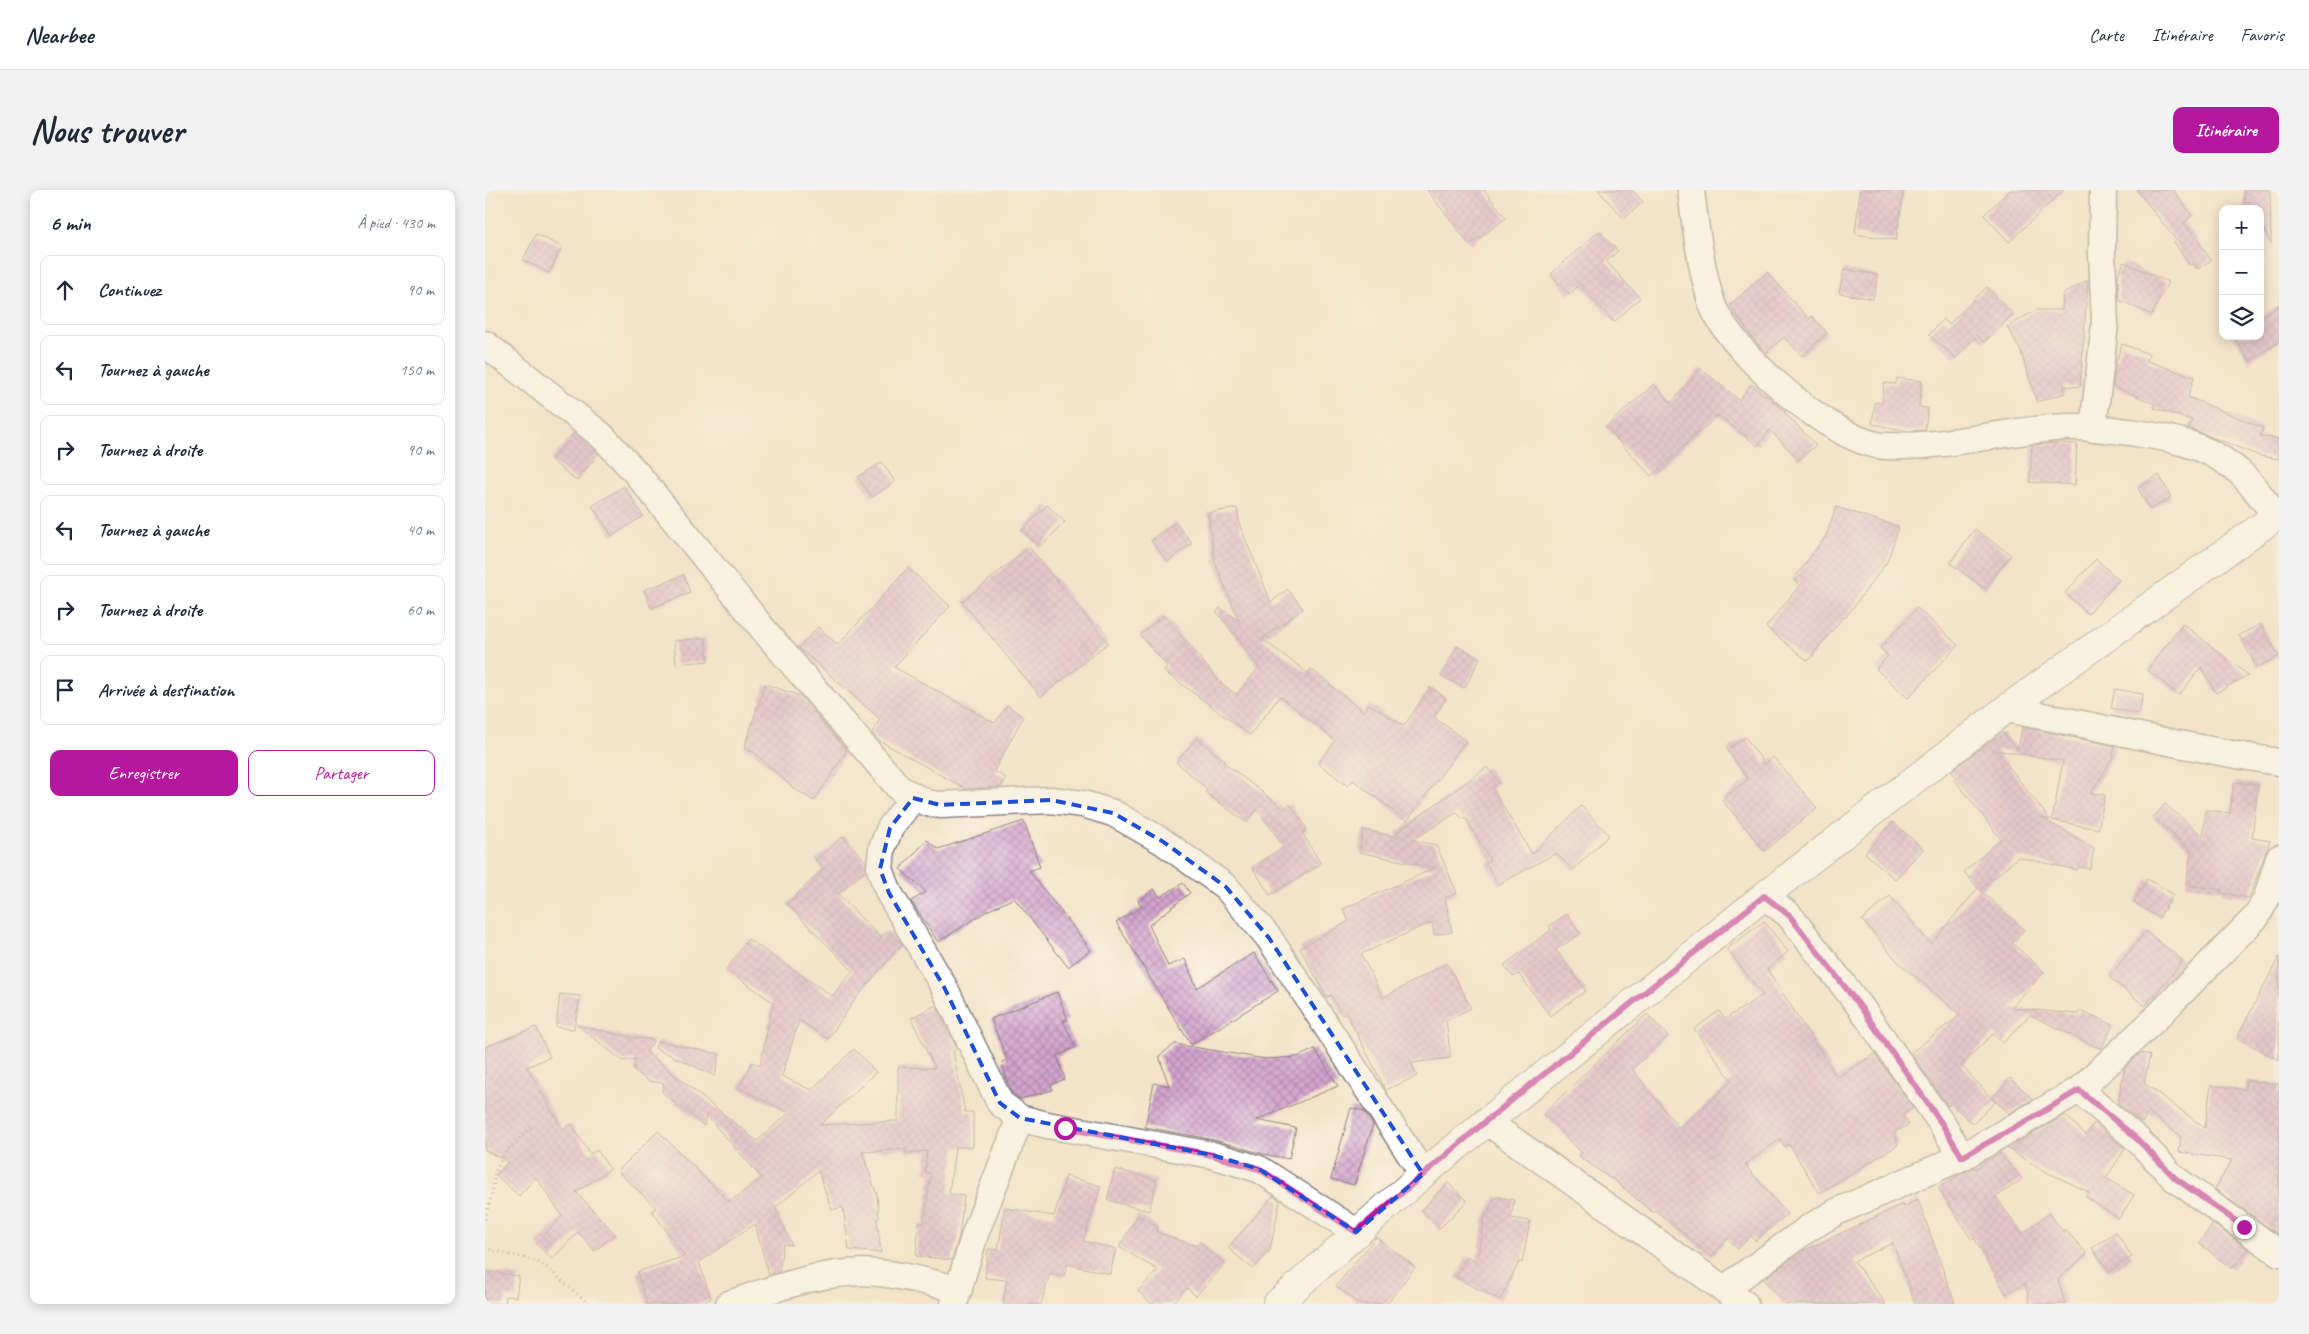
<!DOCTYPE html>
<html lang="fr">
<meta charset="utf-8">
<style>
body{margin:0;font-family:Caveat,sans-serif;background:#f2f2f3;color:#1f2937}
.controls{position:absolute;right:15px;top:15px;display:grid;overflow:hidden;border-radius:10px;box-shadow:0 2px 12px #0003}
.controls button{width:45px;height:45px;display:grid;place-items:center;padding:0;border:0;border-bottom:1px solid #e0e1e3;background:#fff;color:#1f2937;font:25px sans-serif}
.stop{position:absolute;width:15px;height:15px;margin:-11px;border:4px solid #b5179e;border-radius:50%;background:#fff}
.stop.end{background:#b5179e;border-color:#fff;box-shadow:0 1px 5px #0008}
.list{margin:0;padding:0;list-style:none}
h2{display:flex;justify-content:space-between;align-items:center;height:65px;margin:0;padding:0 20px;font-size:21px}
h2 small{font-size:16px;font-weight:400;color:#747a83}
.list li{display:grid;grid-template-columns:32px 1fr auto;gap:15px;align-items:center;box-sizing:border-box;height:70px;margin:0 10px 10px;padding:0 10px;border:1px solid #e0e1e3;border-radius:10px}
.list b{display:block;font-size:19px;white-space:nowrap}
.list em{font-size:16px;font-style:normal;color:#747a83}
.actions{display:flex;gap:10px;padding:15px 20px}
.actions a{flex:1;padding:11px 0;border:1px solid #b5179e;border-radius:10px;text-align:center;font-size:18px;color:#b5179e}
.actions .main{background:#b5179e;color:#fff}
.icon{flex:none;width:28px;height:28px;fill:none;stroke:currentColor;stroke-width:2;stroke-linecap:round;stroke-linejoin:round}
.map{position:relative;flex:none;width:1794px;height:1114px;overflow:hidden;border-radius:10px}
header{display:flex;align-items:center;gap:30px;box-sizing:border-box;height:70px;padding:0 25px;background:#fff;border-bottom:1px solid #e0e1e3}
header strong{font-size:24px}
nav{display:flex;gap:28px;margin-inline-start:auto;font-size:18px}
.intro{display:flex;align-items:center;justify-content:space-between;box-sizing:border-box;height:120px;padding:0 30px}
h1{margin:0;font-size:35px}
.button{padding:12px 22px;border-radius:10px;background:#b5179e;color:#fff;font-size:18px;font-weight:700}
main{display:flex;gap:30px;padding:0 30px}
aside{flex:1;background:#fff;border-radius:10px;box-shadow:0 2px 12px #0003}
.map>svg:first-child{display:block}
.building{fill:url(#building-cross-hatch)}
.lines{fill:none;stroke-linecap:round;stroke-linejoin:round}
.minor-casing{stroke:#8a8281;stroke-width:29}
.tertiary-casing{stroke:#8a8281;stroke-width:30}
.path{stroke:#8a8281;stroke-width:3;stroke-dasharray:1 4;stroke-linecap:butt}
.minor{stroke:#fff;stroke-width:26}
.tertiary{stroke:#fff;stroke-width:28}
.route{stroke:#b5179e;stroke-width:6}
.marked{fill:none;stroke:#1d4ed8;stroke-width:4;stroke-dasharray:10 6;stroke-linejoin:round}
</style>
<header>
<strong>Nearbee</strong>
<nav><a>Carte</a><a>Itinéraire</a><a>Favoris</a></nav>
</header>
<div class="intro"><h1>Nous trouver</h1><a class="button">Itinéraire</a></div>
<main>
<aside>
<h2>6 min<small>À pied · 430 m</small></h2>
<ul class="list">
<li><svg class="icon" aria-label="ahead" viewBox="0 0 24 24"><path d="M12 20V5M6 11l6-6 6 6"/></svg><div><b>Continuez</b></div><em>90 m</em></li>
<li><svg class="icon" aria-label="left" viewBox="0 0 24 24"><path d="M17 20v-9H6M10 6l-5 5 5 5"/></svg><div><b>Tournez à gauche</b></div><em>150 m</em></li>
<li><svg class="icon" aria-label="right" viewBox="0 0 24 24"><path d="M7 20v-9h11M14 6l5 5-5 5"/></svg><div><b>Tournez à droite</b></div><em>90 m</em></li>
<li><svg class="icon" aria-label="left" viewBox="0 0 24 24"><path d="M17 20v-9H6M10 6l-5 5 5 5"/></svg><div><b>Tournez à gauche</b></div><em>40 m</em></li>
<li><svg class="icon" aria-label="right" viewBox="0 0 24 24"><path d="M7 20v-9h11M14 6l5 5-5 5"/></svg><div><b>Tournez à droite</b></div><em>60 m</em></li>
<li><svg class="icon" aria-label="arrive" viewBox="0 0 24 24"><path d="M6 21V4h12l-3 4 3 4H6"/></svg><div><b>Arrivée à destination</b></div></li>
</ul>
<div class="actions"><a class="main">Enregistrer</a><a>Partager</a></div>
</aside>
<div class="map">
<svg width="1794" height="1114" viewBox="0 0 1794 1114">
<defs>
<pattern id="building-cross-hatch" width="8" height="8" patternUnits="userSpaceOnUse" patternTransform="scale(1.25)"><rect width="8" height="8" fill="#d3a4cf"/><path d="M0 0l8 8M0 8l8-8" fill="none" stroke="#ab85a9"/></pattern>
</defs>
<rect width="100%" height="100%" fill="#fbf7ec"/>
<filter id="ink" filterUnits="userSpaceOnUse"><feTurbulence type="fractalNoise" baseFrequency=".02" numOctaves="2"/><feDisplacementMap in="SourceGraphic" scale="10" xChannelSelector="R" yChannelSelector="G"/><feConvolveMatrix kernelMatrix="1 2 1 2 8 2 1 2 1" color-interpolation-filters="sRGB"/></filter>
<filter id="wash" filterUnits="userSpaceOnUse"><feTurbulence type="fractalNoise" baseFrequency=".0096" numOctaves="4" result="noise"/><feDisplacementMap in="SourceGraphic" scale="20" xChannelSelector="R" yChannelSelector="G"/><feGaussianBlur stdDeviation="1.12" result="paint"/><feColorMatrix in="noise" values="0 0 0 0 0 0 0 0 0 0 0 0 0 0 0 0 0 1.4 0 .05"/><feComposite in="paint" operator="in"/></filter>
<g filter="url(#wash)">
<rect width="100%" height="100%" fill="#f3e3c7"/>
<g id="blocks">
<path class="building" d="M 942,0 L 999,0 L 1021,28 L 985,55 Z
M 1113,0 L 1147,0 L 1158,12 L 1139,29 Z
M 1375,0 L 1419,0 L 1411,50 L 1370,44 Z
M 1525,0 L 1579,0 L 1524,52 L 1499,25 Z
M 1652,0 L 1688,0 L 1707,26 L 1699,32 L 1726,70 L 1713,79 L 1708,73 L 1705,75 L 1689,52 L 1691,50 Z
M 1759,0 L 1785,0 L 1786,54 L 1775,32 L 1775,19 L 1759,19 Z
M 1114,41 L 1133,61 L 1121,71 L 1155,108 L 1129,132 L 1095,94 L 1084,105 L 1066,84 Z
M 51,44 L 77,57 L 64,83 L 38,70 Z
M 1639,72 L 1683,92 L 1667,125 L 1634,110 L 1633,84 Z
M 1359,79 L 1393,85 L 1388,109 L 1354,103 Z
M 1282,82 L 1324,129 L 1327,126 L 1342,143 L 1317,166 L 1299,147 L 1281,163 L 1266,146 L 1245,115 Z
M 1603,90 L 1595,197 L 1578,196 L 1580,203 L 1552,212 L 1535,159 L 1522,137 L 1551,120 L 1577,120 L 1578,104 Z
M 1502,97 L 1528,124 L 1499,152 L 1492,145 L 1471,168 L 1444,145 L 1458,129 L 1464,134 Z
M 1794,115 L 1794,152 L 1764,171 L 1749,146 L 1775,146 L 1775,127 Z
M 1637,154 L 1664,164 L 1662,171 L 1709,187 L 1703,207 L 1778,238 L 1775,246 L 1794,249 L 1794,269 L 1775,266 L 1704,238 L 1707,230 L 1669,218 L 1670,214 L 1628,196 L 1631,173 Z
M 1215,178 L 1254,210 L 1266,194 L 1300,221 L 1299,222 L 1331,255 L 1314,270 L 1285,240 L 1273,256 L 1233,225 L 1166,286 L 1121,237 L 1169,194 L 1186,213 Z
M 1412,188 L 1437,191 L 1434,217 L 1443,218 L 1440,240 L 1423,241 L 1387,234 L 1390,212 L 1397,213 L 1399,193 L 1411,194 Z
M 89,243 L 113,264 L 92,291 L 66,270 Z
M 1574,253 L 1592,254 L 1590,295 L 1545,292 L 1547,255 Z
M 397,272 L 410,292 L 387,307 L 373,287 Z
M 1674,285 L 1686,307 L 1665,320 L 1653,298 Z
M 139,296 L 158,326 L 127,346 L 107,316 Z
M 562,315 L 580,332 L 555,357 L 537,341 Z
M 1351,317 L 1414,337 L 1402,372 L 1360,428 L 1358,427 L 1323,471 L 1281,437 L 1315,395 L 1308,390 L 1341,346 Z
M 752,318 L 755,336 L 786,412 L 803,399 L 818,419 L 777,449 L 823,483 L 826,479 L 879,522 L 884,514 L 919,536 L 945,497 L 961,508 L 949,527 L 981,551 L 922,631 L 868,590 L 863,596 L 833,573 L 850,551 L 795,506 L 765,545 L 679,481 L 683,477 L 655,445 L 678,425 L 736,493 L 752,505 L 774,477 L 732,422 L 735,418 L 754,431 L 730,372 L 723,323 Z
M 690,332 L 707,353 L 683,372 L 666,351 Z
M 1490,339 L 1526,365 L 1500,399 L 1465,373 Z
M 544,357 L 623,453 L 556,507 L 477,412 Z
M 1611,369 L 1634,390 L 1603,424 L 1580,403 Z
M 423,378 L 465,416 L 409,477 L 510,533 L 522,515 L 538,527 L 509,581 L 521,588 L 516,597 L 481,599 L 393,550 L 387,543 L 395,529 L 314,458 L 333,437 L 353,455 Z
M 199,385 L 205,403 L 166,418 L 159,400 Z
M 1432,418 L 1473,455 L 1423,508 L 1391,479 L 1403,466 L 1395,458 Z
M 1698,434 L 1763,485 L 1731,503 L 1716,477 L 1694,505 L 1662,480 Z
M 1776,434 L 1794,466 L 1772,478 L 1754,445 Z
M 221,448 L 223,471 L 191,474 L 189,451 Z
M 972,456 L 995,468 L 980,498 L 956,486 Z
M 280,494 L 315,506 L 362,561 L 329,611 L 308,598 L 269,562 L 259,559 Z
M 1630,499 L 1658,504 L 1654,524 L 1626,518 Z
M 1537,537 L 1630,556 L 1627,569 L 1606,603 L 1620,605 L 1613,639 L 1567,630 L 1578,571 L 1511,560 L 1565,630 L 1557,628 L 1609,658 L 1605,679 L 1593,677 L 1592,680 L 1533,667 L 1495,700 L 1539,740 L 1527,753 L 1559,782 L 1526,818 L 1593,824 L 1595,820 L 1628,835 L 1616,859 L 1545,825 L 1518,853 L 1508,844 L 1476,875 L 1510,912 L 1488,934 L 1466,913 L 1463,916 L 1426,863 L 1475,825 L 1415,774 L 1377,730 L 1405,706 L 1446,754 L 1493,698 L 1494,699 L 1479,682 L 1516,649 L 1469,589 L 1471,587 L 1466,581 L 1517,542 L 1533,559 Z
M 1260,547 L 1280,574 L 1288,567 L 1332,618 L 1280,661 L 1237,610 L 1263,589 L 1242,560 Z
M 712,548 L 740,571 L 738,572 L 799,619 L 805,614 L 822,639 L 817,643 L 836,674 L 785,705 L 767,677 L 799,657 L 772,619 L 762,633 L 720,602 L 722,599 L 691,572 Z
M 1002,577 L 1014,593 L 1007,598 L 1047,664 L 1096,616 L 1124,645 L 1088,680 L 1071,663 L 1013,695 L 1001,673 L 1005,670 L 980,627 L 977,629 L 972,622 L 928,650 L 951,655 L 972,703 L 960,708 L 967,742 L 949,745 L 947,732 L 876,764 L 898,808 L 962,773 L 986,818 L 961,831 L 966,868 L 926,873 L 932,886 L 901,900 L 861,823 L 857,825 L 846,805 L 842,807 L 815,758 L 864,731 L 858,719 L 950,678 L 874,662 L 878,640 L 914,647 L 911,643 Z
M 1749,592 L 1773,594 L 1767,648 L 1785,651 L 1764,708 L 1736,703 L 1737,700 L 1701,695 L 1706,660 L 1668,628 L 1680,614 L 1718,646 L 1721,620 L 1745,623 Z
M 539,631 L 555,677 L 544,681 L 606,760 L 583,777 L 529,708 L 502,721 L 453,752 L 426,711 L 441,702 L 415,679 L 442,650 L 453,659 Z
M 1408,632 L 1438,659 L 1410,689 L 1380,663 Z
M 359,646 L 381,672 L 380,681 L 353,704 L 396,748 L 402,741 L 417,754 L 371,808 L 343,849 L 314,830 L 297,886 L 326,900 L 369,859 L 391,882 L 335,935 L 413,931 L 413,877 L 450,878 L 426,828 L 451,815 L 472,859 L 468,861 L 480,922 L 488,922 L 488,957 L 470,957 L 464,1004 L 479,1006 L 474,1046 L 467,1070 L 431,1066 L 434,1033 L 439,1033 L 446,983 L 440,982 L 442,961 L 421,963 L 421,959 L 377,962 L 392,1005 L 394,1028 L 392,1029 L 396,1063 L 364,1060 L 358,1017 L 347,1020 L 333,981 L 290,1018 L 307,1055 L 298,1054 L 294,1082 L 284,1085 L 270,1034 L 214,1072 L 226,1109 L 212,1114 L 162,1114 L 152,1082 L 200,1066 L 167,1021 L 171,1018 L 133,981 L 173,941 L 244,1012 L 277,988 L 221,925 L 219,936 L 177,902 L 179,893 L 163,891 L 149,880 L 150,869 L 138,871 L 92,835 L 140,846 L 169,850 L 161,862 L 272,951 L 304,923 L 254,898 L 267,872 L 275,876 L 288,812 L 241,780 L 263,749 L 347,806 L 368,781 L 302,714 L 338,679 L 330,670 Z
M 1662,689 L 1688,704 L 1674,728 L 1649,712 Z
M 698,693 L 705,703 L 664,735 L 683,776 L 700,769 L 712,798 L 769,763 L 793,801 L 706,855 L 631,732 L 657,717 L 653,711 L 669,699 L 675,707 Z
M 1082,724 L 1095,744 L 1071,760 L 1101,801 L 1065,826 L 1034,784 L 1028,787 L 1019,775 L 1066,740 L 1064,736 Z
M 1279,731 L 1303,762 L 1282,779 L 1352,887 L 1390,864 L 1428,918 L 1418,925 L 1424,935 L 1409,942 L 1413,955 L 1334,1003 L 1304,954 L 1300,957 L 1295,949 L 1260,975 L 1302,1024 L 1271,1051 L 1266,1046 L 1253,1059 L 1242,1048 L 1227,1067 L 1170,1020 L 1167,1022 L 1127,988 L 1126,989 L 1094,966 L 1097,963 L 1058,924 L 1162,824 L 1183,846 L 1147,879 L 1194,938 L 1247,891 L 1209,839 L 1234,821 L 1240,829 L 1278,805 L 1242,759 Z
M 1661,741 L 1698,771 L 1660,816 L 1624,787 Z
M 1794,767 L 1794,870 L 1752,848 Z
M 572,802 L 583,830 L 578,831 L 591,857 L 572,866 L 580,889 L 566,895 L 568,900 L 535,909 L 527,903 L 523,894 L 517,872 L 522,870 L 506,829 Z
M 75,804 L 95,806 L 89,839 L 71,837 Z
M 51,837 L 65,867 L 42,877 L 77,939 L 86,934 L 105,964 L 112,960 L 125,979 L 91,1002 L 130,1044 L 110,1061 L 93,1042 L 67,1069 L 51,1054 L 77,1026 L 51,987 L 34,1006 L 11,985 L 23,972 L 0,960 L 0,857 Z
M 173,851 L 234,864 L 230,886 L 170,858 Z
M 690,854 L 780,869 L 812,867 L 830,859 L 853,896 L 772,930 L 811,938 L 804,969 L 778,964 L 730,950 L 660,937 L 669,893 L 684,896 L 674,866 Z
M 1656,863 L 1665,865 L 1659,893 L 1720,938 L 1726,895 L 1760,900 L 1761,890 L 1794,894 L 1794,1045 L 1730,999 L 1747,970 L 1694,962 L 1696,947 L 1664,922 L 1657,933 L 1633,913 L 1640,877 Z
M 1525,888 L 1548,909 L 1524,923 L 1507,908 Z
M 866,918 L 879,921 L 888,935 L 869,995 L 846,989 Z
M 1580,925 L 1601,945 L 1609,933 L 1640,959 L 1621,988 L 1649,1005 L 1634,1029 L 1601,1007 L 1604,1002 L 1559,981 L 1522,958 Z
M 1514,963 L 1537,989 L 1511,1007 L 1537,1044 L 1564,1023 L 1578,1042 L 1580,1039 L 1602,1064 L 1573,1089 L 1580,1114 L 1545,1114 L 1540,1093 L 1521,1104 L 1489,1048 L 1487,1050 L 1453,998 L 1474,985 L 1489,977 L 1490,979 Z
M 630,979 L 672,990 L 664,1021 L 622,1010 Z
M 581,986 L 616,996 L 598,1051 L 631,1059 L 625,1084 L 582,1074 L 579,1087 L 565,1083 L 556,1114 L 518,1114 L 522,1090 L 500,1088 L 503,1059 L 513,1060 L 520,1018 L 569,1026 Z
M 963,993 L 982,1011 L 954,1039 L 936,1020 Z
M 788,1006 L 795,1011 L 785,1060 L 768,1079 L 743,1058 Z
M 1011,1007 L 1029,1010 L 1026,1028 L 1045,1031 L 1037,1073 L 1034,1072 L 1015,1110 L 971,1088 L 982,1066 L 992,1071 L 999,1028 Z
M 1433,1009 L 1470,1114 L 1430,1114 L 1408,1053 L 1369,1071 L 1401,1114 L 1299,1114 L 1278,1089 L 1318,1061 L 1418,1014 L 1419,1017 Z
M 653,1025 L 673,1037 L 671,1042 L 711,1056 L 715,1052 L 740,1074 L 711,1106 L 702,1098 L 687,1114 L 667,1114 L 653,1101 L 673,1080 L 634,1057 Z
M 1728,1034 L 1763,1059 L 1747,1079 L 1714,1053 Z
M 1631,1042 L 1647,1067 L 1624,1082 L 1607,1058 Z
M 891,1047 L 930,1077 L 902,1114 L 874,1114 L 851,1096 Z
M 0,1081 L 34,1086 L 31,1107 L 21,1106 L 20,1114 L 0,1114 Z"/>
</g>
</g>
<g filter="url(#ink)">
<use href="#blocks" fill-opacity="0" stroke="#8a8281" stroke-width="1"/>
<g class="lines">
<defs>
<path id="minor" d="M 1206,0 C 1210,35 1216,80 1227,114 C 1244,161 1350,255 1401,256 C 1462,258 1521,240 1582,237 C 1604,236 1629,240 1651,243 C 1687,248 1719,255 1748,277 C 1765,289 1778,311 1792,326
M 0,154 L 117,246 L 152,284 L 283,445 L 415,599 L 442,613 L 455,615 L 566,610 L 598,614 L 628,623 L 677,651 L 741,697 L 784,748 L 938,984
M 1608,239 L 1620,134 L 1617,64 L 1618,0
M 1521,519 C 1612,536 1702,558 1794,572
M 428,608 L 405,638 L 397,658 L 395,679 L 404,703 L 459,797 L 515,913 L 535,928 L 562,935 L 727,965 L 774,979 L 871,1042
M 1279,706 L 1304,725 L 1377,819 L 1457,934 L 1477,967
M 1594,900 L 1652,949 L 1689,988 L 1794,1063
M 1001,931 L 1260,1114
M 1239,1099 L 1324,1038 L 1351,1022 L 1477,967 L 1594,900 L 1667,832 L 1772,726 L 1782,707 L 1794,668
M 244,1114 C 294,1097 348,1076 402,1084 C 426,1087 450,1094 474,1099
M 469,1114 L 490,1044 L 535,928"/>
<path id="tertiary" d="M 792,1114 L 938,984 L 1279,706 L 1521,519 L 1794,324"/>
</defs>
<use href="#minor" class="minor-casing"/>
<use href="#tertiary" class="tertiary-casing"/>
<path class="path" d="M 0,1029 L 7,1004 L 10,981 L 16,970 L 22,960 L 46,937
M 0,1058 L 51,1071 L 61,1077 L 104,1114"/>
<use href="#minor" class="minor"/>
<use href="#tertiary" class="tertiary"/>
</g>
</g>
<g class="lines" filter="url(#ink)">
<path class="route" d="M 580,938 L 727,965 L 774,979 L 871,1042 L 1001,931 L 1279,706 L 1304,725 L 1377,819 L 1457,934 L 1477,967 L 1554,924 L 1594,900 L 1652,949 L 1690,988 L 1759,1037"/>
</g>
<path d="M0 0H1794V1114H0ZM 428,608 L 455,615 L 566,610 L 628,623 L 677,651 L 741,697 L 784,748 L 938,984 L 871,1042 L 774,979 L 727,965 L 535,928 L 515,913 L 459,797 L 404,703 L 395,679 L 405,638 Z" fill="#f3e3c7" fill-opacity=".55" fill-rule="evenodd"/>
<path class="marked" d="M 428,608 L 455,615 L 566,610 L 628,623 L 677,651 L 741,697 L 784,748 L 938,984 L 871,1042 L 774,979 L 727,965 L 535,928 L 515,913 L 459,797 L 404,703 L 395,679 L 405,638 Z"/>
</svg>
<div class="controls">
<button>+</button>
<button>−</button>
<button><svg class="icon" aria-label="layers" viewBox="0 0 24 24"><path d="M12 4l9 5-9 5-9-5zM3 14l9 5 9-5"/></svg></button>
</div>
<div class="stop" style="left:580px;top:938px"></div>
<div class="stop end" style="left:1759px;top:1037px"></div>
</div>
</main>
